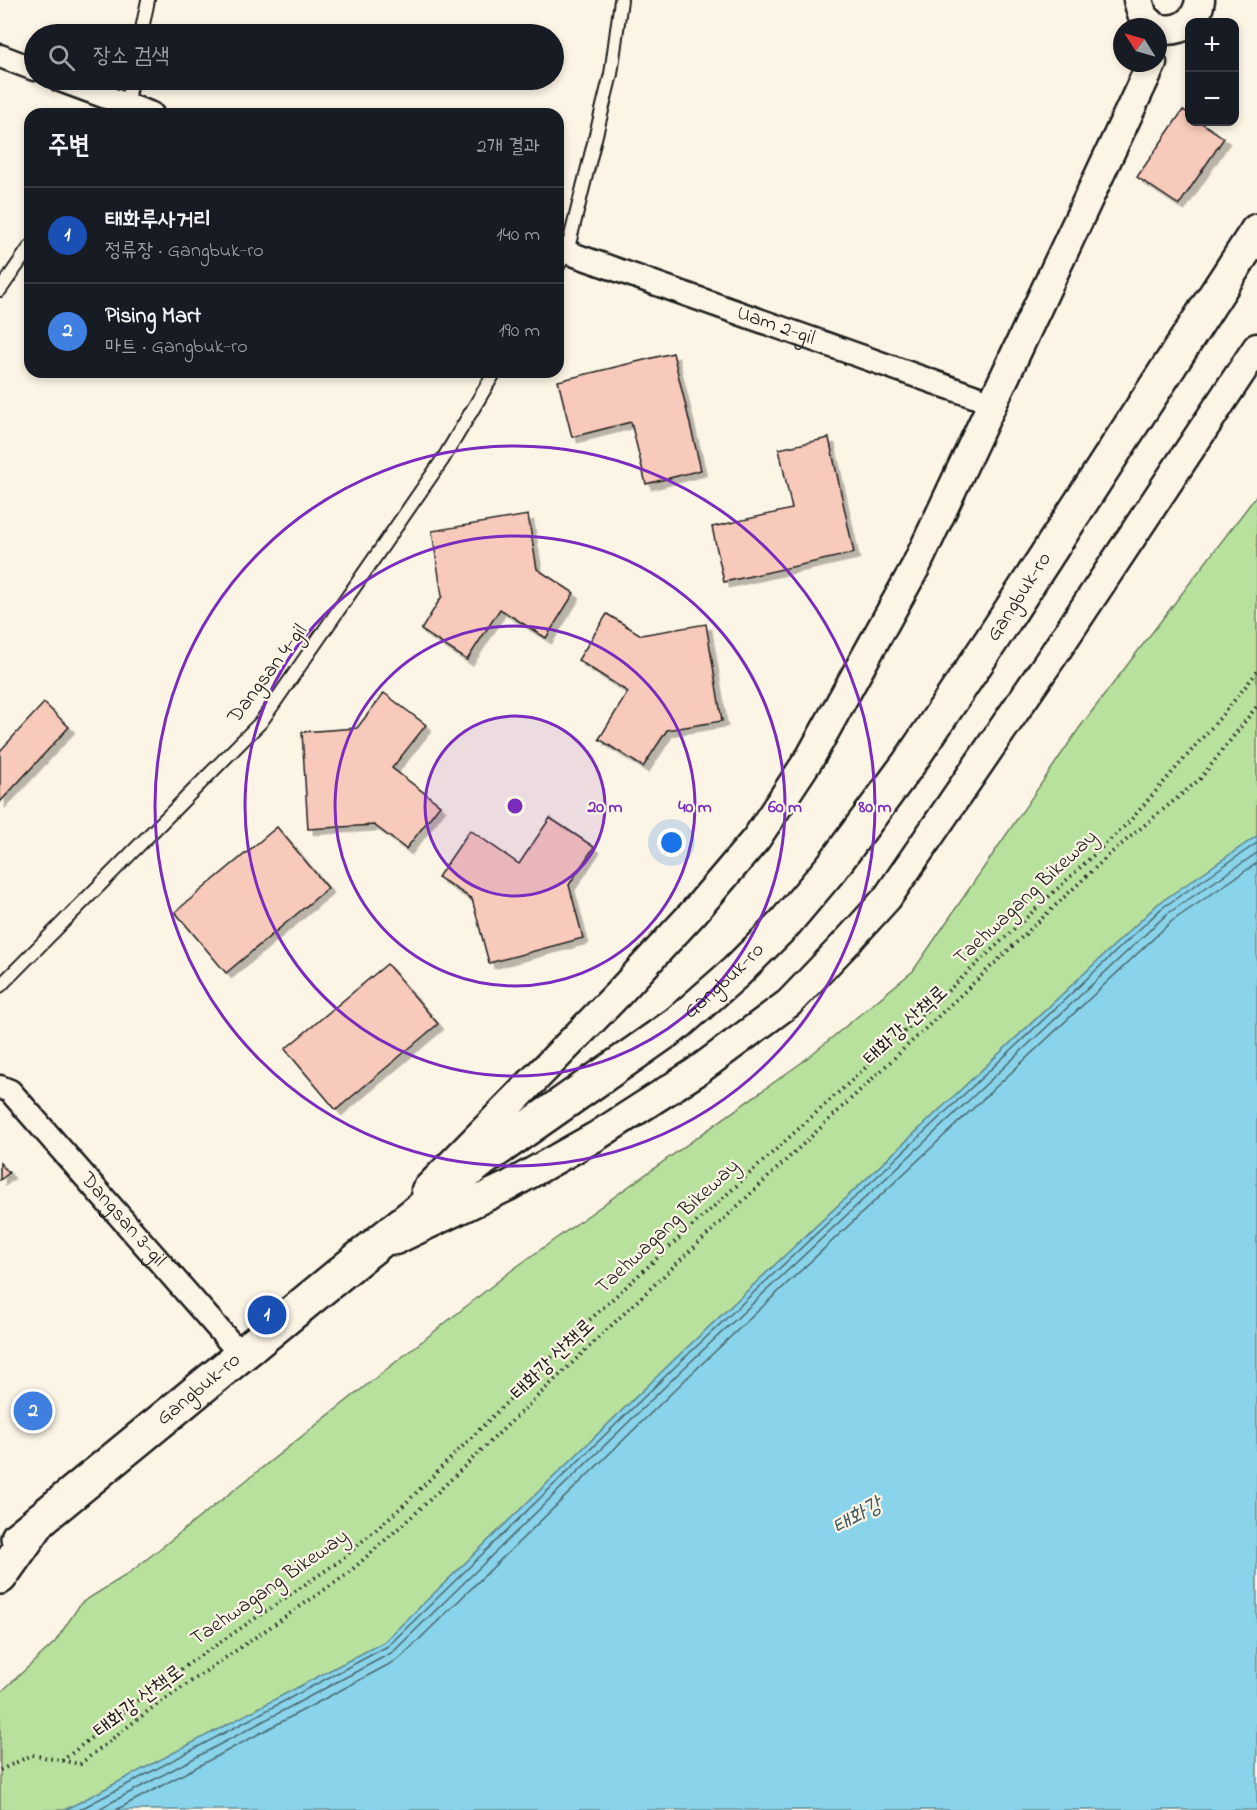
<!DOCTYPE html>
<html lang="ko">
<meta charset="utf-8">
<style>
body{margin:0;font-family:"Indie Flower","Poor Story",sans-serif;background:#20242c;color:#f1f3f6}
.controls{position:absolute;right:18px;top:18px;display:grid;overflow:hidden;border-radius:12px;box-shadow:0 3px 9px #0003}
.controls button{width:54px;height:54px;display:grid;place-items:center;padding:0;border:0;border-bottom:2px solid #363941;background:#171b24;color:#f1f3f6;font:30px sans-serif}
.compass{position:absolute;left:1113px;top:18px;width:54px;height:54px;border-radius:50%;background:#171b24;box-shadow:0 3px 9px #0003;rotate:307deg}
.you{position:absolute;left:672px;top:843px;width:21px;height:21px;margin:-15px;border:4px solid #fff;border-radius:50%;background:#1a73e8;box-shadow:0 0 0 9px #1a73e833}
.badge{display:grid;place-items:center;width:39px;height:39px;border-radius:50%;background:#8c9099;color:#fff;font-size:20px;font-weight:700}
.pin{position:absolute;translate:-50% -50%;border:3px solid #fff;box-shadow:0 2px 6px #0006}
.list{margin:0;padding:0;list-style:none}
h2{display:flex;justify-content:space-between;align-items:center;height:78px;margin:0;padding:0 24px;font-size:26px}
h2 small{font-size:20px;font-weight:400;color:#9ea1a6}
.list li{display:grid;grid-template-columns:39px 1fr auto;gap:18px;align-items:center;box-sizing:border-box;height:96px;padding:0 24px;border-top:2px solid #363941}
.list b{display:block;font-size:22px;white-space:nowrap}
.list p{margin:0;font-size:20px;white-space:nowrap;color:#9ea1a6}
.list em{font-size:20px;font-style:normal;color:#9ea1a6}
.icon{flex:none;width:33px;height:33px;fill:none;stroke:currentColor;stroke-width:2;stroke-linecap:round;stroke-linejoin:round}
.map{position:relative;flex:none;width:1257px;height:1810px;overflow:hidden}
.search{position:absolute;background:#171b24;box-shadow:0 3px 9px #0003;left:24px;top:24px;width:540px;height:66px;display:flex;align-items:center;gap:15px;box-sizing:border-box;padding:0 21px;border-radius:33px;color:#9ea1a6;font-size:22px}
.panel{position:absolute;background:#171b24;box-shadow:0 3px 9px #0003;left:24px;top:108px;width:540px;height:270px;border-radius:18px}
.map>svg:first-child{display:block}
.green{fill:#b8e19e;stroke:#6a7e5d;stroke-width:1.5}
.water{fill:#89d4ea;stroke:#5d8a98;stroke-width:1.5}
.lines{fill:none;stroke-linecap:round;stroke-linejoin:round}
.shore{stroke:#48666e;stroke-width:1.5}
.building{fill:#f8cabb;stroke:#1c1c1c;stroke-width:1.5;filter:url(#shadow)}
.service-casing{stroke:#1c1c1c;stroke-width:16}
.minor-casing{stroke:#1c1c1c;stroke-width:27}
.tertiary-casing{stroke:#1c1c1c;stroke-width:33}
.secondary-casing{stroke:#1c1c1c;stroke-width:38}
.primary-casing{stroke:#1c1c1c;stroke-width:38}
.path{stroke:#1c1c1c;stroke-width:4;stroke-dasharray:1.5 4.5;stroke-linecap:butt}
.service{stroke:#fcf5e5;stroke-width:12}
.minor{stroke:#fcf5e5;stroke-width:22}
.tertiary{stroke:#fcf5e5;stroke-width:28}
.secondary{stroke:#fcf5e5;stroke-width:33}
.primary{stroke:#fcf5e5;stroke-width:33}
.ring{fill:none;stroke:#7b2cbf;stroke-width:3}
.labels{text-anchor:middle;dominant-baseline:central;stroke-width:4.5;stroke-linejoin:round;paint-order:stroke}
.street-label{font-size:21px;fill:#1c1c1c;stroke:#fcf5e5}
.water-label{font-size:22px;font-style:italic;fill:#425c64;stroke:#fcf5e5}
.centre{fill:#7b2cbf;stroke:#fcf5e5;stroke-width:3}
.ring-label{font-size:18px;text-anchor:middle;font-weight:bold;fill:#7b2cbf;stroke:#fcf5e5;stroke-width:4.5;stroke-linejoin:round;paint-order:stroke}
</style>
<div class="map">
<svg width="1257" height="1810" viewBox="0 0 1257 1810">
<defs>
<filter id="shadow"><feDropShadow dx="5.5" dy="5.5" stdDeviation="0" flood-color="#0004"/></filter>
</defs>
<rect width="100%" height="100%" fill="#fcf5e5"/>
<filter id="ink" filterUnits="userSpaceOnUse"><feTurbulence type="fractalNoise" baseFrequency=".0167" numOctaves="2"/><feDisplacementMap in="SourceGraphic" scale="12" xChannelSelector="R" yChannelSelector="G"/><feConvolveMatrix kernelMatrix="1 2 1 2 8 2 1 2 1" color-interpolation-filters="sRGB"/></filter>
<g filter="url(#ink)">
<path class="green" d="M 1257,495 L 1257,836 L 1158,904 L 675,1359 L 384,1642 L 65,1810 L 0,1810 L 0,1693 L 55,1642 L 81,1603 L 128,1574 L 512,1270 L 801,1063 L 913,971 L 1080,727 Z"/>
<path class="water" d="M 1257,836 L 1257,1810 L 65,1810 L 384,1642 L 675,1359 L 1158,904 Z"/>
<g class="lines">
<path class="shore" d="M 79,1810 L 388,1646 L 679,1363 L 1162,908 L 1257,843
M 97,1810 L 393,1652 L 684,1368 L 1167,914 L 1257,853
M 116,1810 L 399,1659 L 690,1375 L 1172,921 L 1257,863"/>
</g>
<path class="building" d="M 1183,110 L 1190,114 L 1190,122 L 1200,122 L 1224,138 L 1179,205 L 1137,177 Z
M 673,353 L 701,470 L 646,484 L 631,422 L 572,437 L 558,381 Z
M 829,438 L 854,553 L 724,582 L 712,527 L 792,509 L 779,449 Z
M 528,515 L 537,569 L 574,593 L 546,638 L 500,609 L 467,660 L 421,630 L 442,596 L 432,531 Z
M 607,614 L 641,635 L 706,624 L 722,721 L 667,730 L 643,767 L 599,739 L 628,692 L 578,660 Z
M 384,693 L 426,725 L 392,768 L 440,805 L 406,849 L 374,825 L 308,829 L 302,732 L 357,728 Z
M 44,703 L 69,727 L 0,802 L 0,751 Z
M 550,818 L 594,847 L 569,885 L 583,938 L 489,963 L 472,899 L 438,877 L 470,830 L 519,864 Z
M 277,827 L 328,888 L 226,973 L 175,912 Z
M 387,964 L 438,1024 L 336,1110 L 285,1049 Z
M 0,1163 L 9,1173 L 0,1180 Z"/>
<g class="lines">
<defs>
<path id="service" d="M 141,34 L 148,0
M 125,108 L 132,80
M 558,266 L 567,252 L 611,74 L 621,0
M 0,290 L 30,247
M 0,986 L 261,722 L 443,459 L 495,372"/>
<g id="minor">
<path d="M 0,56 L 34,69"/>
<path d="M 60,80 L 152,114"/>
<path id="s1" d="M 558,249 L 993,403"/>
<path id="s2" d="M 0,1087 L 10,1091 L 242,1356"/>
</g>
<path id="tertiary" d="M 1138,0 L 1143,17 L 1154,27
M 1158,28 C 1179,34 1197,22 1200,0
M 426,1190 L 617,995 L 694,912 L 756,839 L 811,756 L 916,566 L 1152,63
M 395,1240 L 508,1186 L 595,1137 L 696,1072 L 789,1003 L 848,941 L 887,898 L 1054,654 L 1257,348"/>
<g id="secondary">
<path id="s3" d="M 18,1538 L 363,1255 L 482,1160 L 678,1023 L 736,972 L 784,924 L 832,867 L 909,763 L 991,641 L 1257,231"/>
</g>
<path id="primary" d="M 0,1577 L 41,1519"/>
</defs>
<use href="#service" class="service-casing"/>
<use href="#minor" class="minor-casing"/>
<use href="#tertiary" class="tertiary-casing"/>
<use href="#secondary" class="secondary-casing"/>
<use href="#primary" class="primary-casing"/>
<path class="path" d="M 62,1761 L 137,1701 L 194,1660 L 341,1560 L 406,1503 L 583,1326 L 864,1069 L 1129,822 L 1225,712 L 1257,672
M 0,1770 L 32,1755 L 80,1764 L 148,1711 L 346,1575 L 419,1510 L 616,1321 L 1111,853 L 1200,779 L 1257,706"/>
<use href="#service" class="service"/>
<use href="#minor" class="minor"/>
<use href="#tertiary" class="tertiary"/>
<use href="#secondary" class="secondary"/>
<use href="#primary" class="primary"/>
</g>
</g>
<circle cx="515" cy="806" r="90" fill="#7b2cbf" fill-opacity=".12"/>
<g class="ring">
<circle cx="515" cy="806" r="90"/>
<circle cx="515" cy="806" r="180"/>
<circle cx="515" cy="806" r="270"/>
<circle cx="515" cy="806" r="360"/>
</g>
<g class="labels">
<g class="street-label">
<text stroke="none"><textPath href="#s1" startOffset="231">Uam 2-gil</textPath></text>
<text stroke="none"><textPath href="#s3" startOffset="1386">Gangbuk-ro</textPath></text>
<text transform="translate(268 674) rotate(-53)">Dangsan 4-gil</text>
<text transform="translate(1026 898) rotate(-43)">Taehwagang Bikeway</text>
<text stroke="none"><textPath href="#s3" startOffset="900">Gangbuk-ro</textPath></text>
<text transform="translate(906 1026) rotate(-43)">태화강 산책로</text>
<text stroke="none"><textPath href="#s2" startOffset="182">Dangsan 3-gil</textPath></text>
<text transform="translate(668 1227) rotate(-43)">Taehwagang Bikeway</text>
<text transform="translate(553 1360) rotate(-44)">태화강 산책로</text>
<text stroke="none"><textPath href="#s3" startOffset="234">Gangbuk-ro</textPath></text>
<text transform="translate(270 1588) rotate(-35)">Taehwagang Bikeway</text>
<text transform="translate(139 1702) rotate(-37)">태화강 산책로</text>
</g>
<g class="water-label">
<text transform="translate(858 1517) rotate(-30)">태화강</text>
</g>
</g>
<circle cx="515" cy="806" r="9" class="centre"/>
<g class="ring-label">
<text x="605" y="812">20 m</text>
<text x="695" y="812">40 m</text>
<text x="785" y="812">60 m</text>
<text x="875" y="812">80 m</text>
</g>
</svg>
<div class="controls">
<button>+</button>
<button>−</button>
</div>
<svg class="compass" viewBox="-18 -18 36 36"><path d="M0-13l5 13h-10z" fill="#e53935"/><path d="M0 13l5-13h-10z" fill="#9ea1a6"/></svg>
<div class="you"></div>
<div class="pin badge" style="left:267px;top:1315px;background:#1a4fb4">1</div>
<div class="pin badge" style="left:33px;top:1411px;background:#3f7fe0">2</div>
<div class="search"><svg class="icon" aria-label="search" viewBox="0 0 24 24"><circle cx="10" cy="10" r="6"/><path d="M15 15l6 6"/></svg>장소 검색</div>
<section class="panel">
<h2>주변<small>2개 결과</small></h2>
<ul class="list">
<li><span class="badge" style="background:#1a4fb4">1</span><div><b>태화루사거리</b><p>정류장 · Gangbuk-ro</p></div><em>140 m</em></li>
<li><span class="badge" style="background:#3f7fe0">2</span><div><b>Pising Mart</b><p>마트 · Gangbuk-ro</p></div><em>190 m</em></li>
</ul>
</section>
</div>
